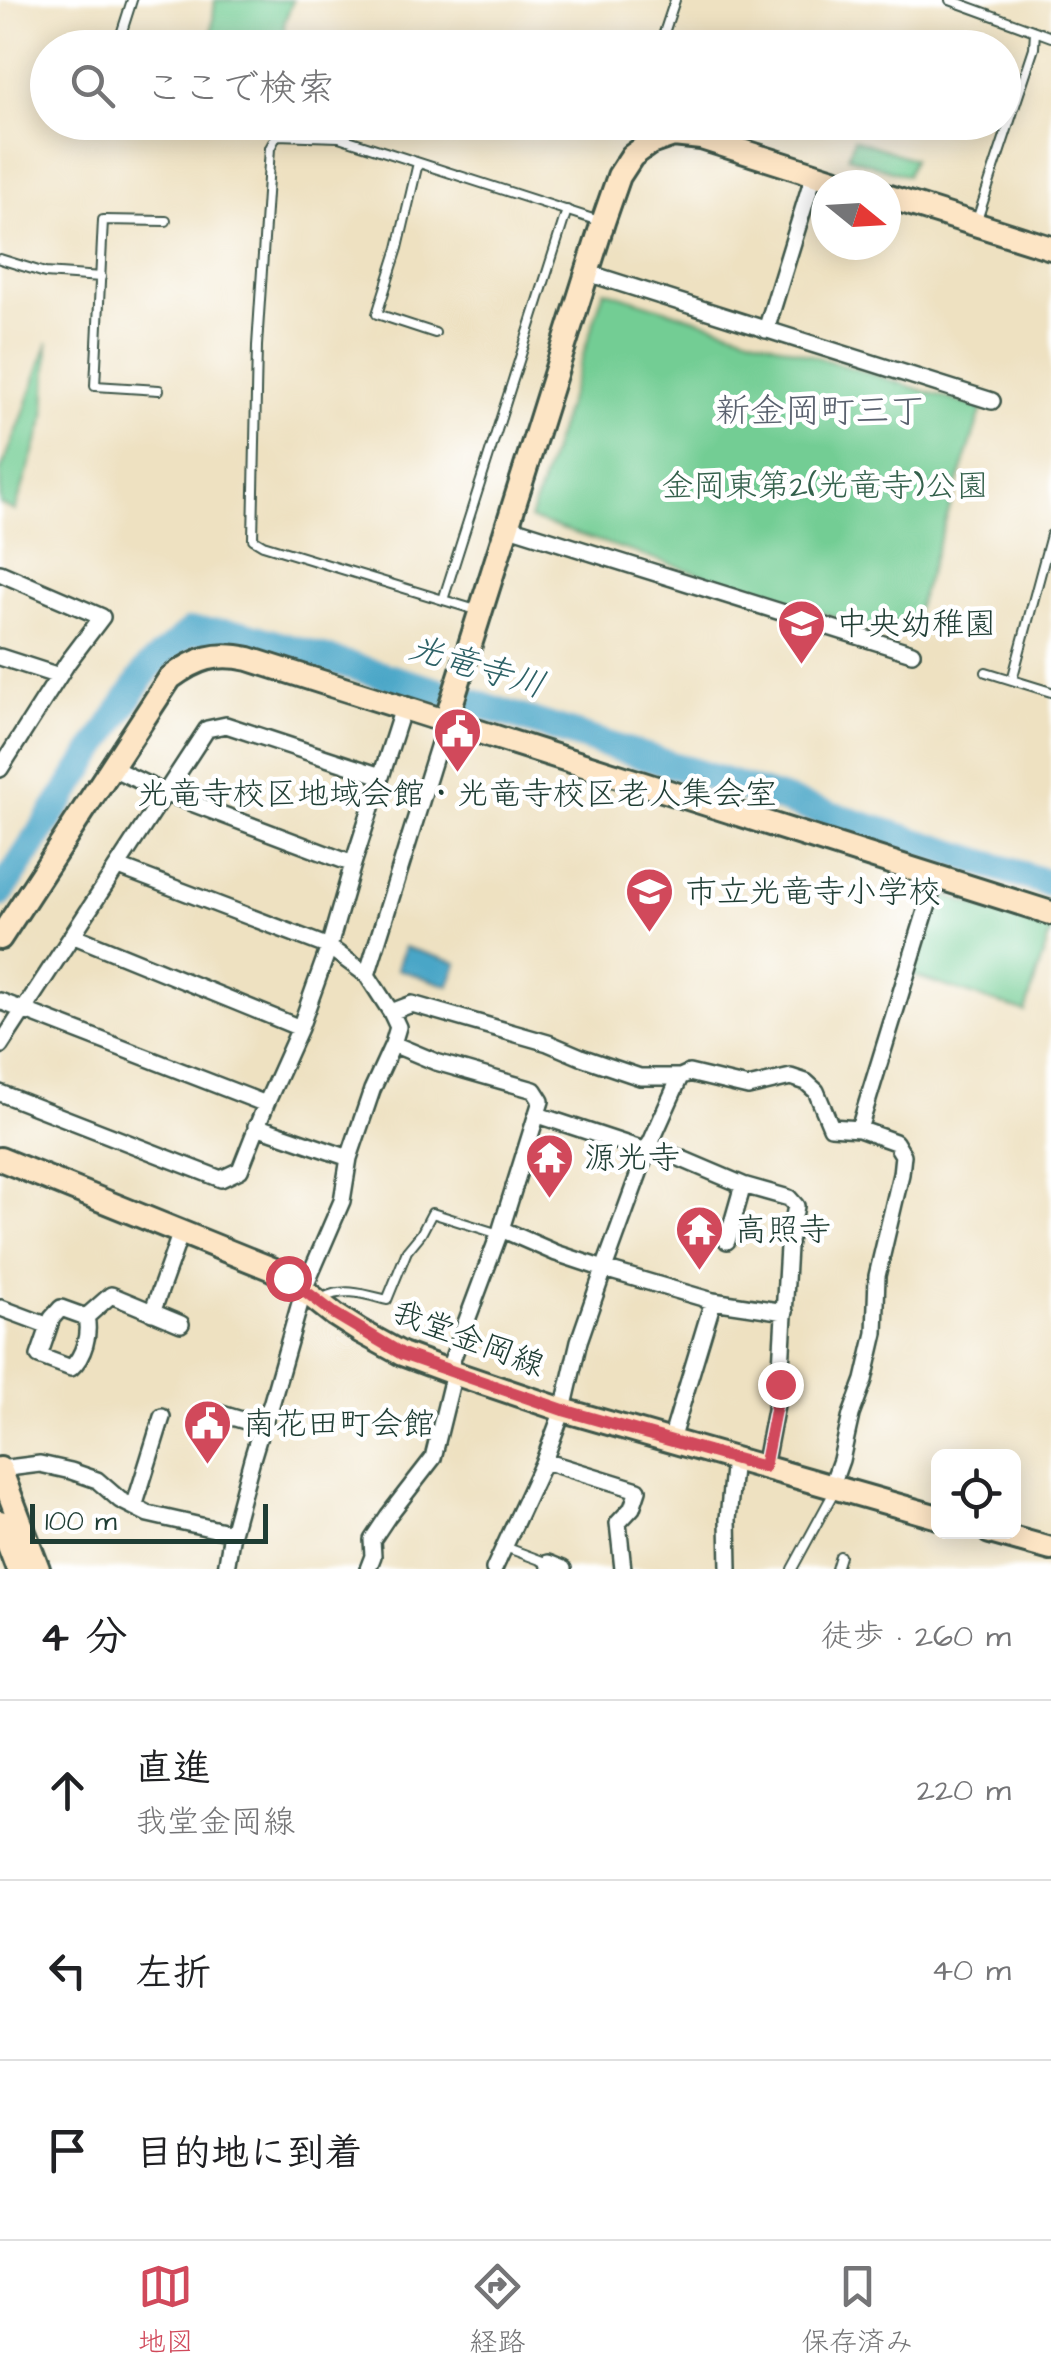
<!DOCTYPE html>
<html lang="ja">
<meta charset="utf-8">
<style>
body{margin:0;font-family:"Architects Daughter","Klee One",sans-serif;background:#f2f2f2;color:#202124}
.controls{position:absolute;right:30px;bottom:30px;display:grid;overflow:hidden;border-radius:15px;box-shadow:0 5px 25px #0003}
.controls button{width:90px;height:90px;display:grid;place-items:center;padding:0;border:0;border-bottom:2px solid #e0e0e0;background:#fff;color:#202124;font:50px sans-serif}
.compass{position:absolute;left:811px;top:170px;width:90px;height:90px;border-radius:50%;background:#fff;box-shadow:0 5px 25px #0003;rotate:108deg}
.scale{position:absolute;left:30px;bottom:25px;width:238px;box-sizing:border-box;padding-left:10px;border:5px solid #1f3d34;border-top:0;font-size:28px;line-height:35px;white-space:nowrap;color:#1f3d34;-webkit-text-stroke:8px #fff;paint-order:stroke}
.stop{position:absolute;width:30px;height:30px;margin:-22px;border:8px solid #d1495b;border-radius:50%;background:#fff}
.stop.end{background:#d1495b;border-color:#fff;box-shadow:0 2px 10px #0008}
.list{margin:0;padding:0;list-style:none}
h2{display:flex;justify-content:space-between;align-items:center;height:130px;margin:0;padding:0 40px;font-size:42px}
h2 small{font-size:32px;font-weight:400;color:#757577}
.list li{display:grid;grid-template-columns:65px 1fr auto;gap:30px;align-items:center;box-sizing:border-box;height:180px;padding:0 40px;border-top:2px solid #e0e0e0}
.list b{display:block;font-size:38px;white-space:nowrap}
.list p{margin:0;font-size:32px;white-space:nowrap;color:#757577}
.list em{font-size:32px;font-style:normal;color:#757577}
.icon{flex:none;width:55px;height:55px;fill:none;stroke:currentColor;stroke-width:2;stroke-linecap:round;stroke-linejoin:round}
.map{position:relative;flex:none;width:1051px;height:1569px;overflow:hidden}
.search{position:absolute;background:#fff;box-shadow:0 5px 25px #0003;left:30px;right:30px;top:30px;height:110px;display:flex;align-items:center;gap:25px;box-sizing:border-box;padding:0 35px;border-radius:55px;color:#757577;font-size:38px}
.sheet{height:670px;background:#fff}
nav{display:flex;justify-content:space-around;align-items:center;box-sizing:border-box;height:140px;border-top:2px solid #e0e0e0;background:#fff;font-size:28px;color:#757577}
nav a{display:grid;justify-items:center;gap:5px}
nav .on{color:#d1495b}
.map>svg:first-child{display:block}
.green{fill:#73cd94;stroke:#498564;stroke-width:2.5}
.water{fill:#49a6c7;stroke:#34727e;stroke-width:2.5}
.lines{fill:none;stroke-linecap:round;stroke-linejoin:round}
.river{stroke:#49a6c7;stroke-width:28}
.lane-casing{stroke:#3e5649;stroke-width:12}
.street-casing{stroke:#3e5649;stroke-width:20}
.secondary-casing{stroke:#3e5649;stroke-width:28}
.lane{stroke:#fff;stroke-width:8}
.street{stroke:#fff;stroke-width:15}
.secondary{stroke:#fde5c5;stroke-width:22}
.route{stroke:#d1495b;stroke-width:12}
.labels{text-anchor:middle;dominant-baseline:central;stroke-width:9;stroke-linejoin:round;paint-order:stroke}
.park-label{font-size:32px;fill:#34614c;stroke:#fff}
.poi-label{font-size:32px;fill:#1f3d34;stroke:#fff;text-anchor:start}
.street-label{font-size:32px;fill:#1f3d34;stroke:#fff}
.neighbourhood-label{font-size:35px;fill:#5a626f;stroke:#fff}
.water-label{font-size:35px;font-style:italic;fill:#2e6267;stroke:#fff}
</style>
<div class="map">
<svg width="1051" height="1569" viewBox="0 0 1051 1569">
<rect width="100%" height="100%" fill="#fff"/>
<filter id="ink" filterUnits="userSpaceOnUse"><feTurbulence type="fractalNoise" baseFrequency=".01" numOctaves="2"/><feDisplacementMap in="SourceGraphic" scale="20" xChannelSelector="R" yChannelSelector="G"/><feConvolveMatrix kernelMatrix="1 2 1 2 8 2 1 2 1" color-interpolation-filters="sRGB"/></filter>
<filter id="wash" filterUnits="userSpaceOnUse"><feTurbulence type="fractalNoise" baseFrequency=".0048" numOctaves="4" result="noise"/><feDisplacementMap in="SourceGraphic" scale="40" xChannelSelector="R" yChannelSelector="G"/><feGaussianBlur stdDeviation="2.25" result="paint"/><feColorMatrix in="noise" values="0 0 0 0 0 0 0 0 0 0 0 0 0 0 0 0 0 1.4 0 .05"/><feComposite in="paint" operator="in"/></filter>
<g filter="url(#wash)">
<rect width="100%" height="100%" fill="#eee1c1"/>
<path class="green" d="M 215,0 L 293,0 L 284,23 L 284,47 L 210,47 Z
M 854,139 L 913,159 L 907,176 L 848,157 Z
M 604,290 L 982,409 L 911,628 L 886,619 L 875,630 L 530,519 Z
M 48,342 L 45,418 L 15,511 L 0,504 C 0,492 1,483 0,473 L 22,418 Z
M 937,893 L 1051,930 L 1025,1012 L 911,975 Z"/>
<path class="water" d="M 404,947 L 457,963 L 449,986 L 397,969 Z"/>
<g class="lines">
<path class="river" d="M 0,894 L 148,668 L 191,631 L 242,634 L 436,691 L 1051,884"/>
</g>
</g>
<g filter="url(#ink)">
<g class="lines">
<defs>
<path id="lane" d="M 950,0 L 1035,31 L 1034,48 L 977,220
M 1035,31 L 1051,37
M 117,47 L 132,0
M 659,48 L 675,0
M 643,122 L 650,142
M 418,163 L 398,248 L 377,314 L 435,333
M 0,259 L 45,273 L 101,277
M 159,390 L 95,386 L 103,220 L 166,221
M 443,600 L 567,210
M 476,610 L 263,545 L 253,539 L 257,346 L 270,148 L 277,135 L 339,137 L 599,221
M 986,672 L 1051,692
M 1012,680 L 1051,535
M 323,1298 C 344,1287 364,1294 387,1300 L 407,1251 L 421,1234 L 432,1213 L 499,1234
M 505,1547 L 548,1563
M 792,1569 L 835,1490
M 836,1569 L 840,1556"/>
<path id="street" d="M 588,273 L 992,401
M 766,330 L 814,174
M 509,527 L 912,653
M 0,573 L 102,617 L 68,662 L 0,769
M 0,657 L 59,676
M 110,767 L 165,793 L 353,864
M 119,867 L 329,947 L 367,975 L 391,1012 L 412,1004 L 548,1043 L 581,1057 L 640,1077 L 680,1077 L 689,1073 L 748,1087 L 791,1077 L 806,1082 L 816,1091 L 831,1127 L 859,1129 L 937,875
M 72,935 L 300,1028
M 367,975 L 446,721
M 0,1001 L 266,1104
M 393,1044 L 436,1062 L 534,1090 L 541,1101 L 501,1229 L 448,1371
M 0,1046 L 207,729 L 226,725 L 381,776
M 0,1093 L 221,1179 L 240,1170 L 266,1104 L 300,1028 L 329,947 L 353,864 L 403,708
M 538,1115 L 647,1151
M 256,1126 L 349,1158
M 649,1145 L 743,1185 L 789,1198 L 796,1206 L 788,1247 L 780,1384 L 764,1467
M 501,1229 L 556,1253 L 604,1269 L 713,1301 L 785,1312
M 727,1241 L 743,1185
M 1,1308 L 49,1326
M 152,1313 L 181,1232
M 86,1317 C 90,1334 84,1356 71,1368 L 39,1356 L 52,1318 L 61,1308 L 86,1317 L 111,1295 L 181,1324
M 215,1412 L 262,1426
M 671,1440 L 713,1301
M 544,1461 L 638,1490 L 632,1508 L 618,1523 L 623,1569
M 0,1469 L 40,1464 L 71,1471 L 97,1480 L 120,1500 L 148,1514 L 232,1533
M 832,1485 L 841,1460 L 851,1415 L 864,1380 L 875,1333 L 877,1276 L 901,1174 L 903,1155 L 895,1142 L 859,1129
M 134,1507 L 162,1417
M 548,1563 L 563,1569
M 226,1569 L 232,1533 L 252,1459 L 262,1426 L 271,1405 L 304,1289 L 342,1201 L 349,1158 L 372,1090 L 393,1044 L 398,1027 L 391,1012
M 368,1569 L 373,1556 L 372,1540 L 388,1516 L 433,1458 L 454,1373
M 494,1569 L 544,1461 L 563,1410 L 579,1341 L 604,1269 L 647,1151 L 680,1077
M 729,1569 L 728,1519 L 734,1458"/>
<path id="secondary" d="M 886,196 L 1051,248
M 446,721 L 603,222 L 619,176 L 632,156 L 650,143 L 673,135 L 701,138 L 849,185
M 0,938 L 170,678 C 197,658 216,652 249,659 L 1051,913
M 0,1159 L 272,1269 L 288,1278 L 335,1315 L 360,1331 L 402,1354 L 448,1371 L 563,1410 L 938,1517
M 0,1469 L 38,1569
M 0,1522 L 18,1569
M 990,1532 L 1051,1549"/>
</defs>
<use href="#lane" class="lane-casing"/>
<use href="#street" class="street-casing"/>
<use href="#secondary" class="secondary-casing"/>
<use href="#lane" class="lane"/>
<use href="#street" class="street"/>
<use href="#secondary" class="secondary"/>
</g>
</g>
<g class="lines" filter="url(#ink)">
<path class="route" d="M 288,1278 L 335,1314 L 402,1354 L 563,1410 L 764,1467 L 780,1384"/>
</g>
<defs>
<symbol id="school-pin" viewBox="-11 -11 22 30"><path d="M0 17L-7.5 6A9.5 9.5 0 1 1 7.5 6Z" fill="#d1495b" stroke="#fff"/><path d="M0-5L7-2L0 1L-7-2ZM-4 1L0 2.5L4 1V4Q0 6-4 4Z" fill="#fff"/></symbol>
<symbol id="civic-pin" viewBox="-11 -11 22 30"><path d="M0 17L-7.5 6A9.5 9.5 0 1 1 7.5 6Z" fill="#d1495b" stroke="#fff"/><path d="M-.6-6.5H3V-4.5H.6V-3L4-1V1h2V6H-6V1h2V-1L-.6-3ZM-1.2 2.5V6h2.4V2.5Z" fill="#fff"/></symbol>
<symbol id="temple-pin" viewBox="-11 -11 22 30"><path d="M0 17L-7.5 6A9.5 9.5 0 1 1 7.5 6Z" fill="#d1495b" stroke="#fff"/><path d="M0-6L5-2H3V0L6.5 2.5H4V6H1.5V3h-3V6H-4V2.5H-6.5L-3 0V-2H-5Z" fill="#fff"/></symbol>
</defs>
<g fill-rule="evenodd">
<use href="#school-pin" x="774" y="596" width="55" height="75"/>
<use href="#civic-pin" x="430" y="704" width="55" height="75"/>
<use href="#school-pin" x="622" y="864" width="55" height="75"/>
<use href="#temple-pin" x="522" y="1130" width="55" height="75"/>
<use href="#temple-pin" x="672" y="1202" width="55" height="75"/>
<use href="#civic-pin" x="180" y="1396" width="55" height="75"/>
</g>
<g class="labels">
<g class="park-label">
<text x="825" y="486">金岡東第2(光竜寺)公園</text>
</g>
<g class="poi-label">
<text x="836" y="624">中央幼稚園</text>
<text x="457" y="794" text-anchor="middle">光竜寺校区地域会館・光竜寺校区老人集会室</text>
<text x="685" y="892">市立光竜寺小学校</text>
<text x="584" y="1158">源光寺</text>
<text x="735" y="1230">高照寺</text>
<text x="243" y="1424">南花田町会館</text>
</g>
<g class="street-label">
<text transform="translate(468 1339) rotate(21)">我堂金岡線</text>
</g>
<g class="neighbourhood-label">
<text x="820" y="411">新金岡町三丁</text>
</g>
<g class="water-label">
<text transform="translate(477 667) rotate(17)">光竜寺川</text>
</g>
</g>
</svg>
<div class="controls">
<button><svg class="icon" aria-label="locate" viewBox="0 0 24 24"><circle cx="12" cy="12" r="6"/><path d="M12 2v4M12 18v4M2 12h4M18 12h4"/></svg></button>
</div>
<svg class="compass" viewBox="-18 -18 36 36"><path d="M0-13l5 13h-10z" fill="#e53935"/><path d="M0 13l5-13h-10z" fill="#757577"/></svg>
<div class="scale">100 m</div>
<div class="stop" style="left:288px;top:1278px"></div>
<div class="stop end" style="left:780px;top:1384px"></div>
<div class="search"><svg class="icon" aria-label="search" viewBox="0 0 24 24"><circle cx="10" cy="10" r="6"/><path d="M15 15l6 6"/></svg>ここで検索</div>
</div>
<section class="sheet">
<h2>4 分<small>徒歩 · 260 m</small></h2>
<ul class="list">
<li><svg class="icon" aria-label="ahead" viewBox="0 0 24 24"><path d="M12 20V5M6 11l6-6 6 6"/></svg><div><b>直進</b><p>我堂金岡線</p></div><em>220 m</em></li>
<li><svg class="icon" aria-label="left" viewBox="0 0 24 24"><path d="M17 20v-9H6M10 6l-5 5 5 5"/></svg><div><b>左折</b></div><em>40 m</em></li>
<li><svg class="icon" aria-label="arrive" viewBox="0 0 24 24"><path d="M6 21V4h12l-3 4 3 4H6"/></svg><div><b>目的地に到着</b></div></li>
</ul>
</section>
<nav>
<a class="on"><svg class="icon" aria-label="map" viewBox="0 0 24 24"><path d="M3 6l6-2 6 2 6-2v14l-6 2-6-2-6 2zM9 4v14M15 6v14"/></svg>地図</a>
<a><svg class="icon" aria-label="directions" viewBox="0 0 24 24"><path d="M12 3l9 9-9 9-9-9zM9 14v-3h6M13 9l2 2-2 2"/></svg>経路</a>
<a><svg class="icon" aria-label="saved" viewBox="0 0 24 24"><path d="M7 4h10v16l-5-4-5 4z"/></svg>保存済み</a>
</nav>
